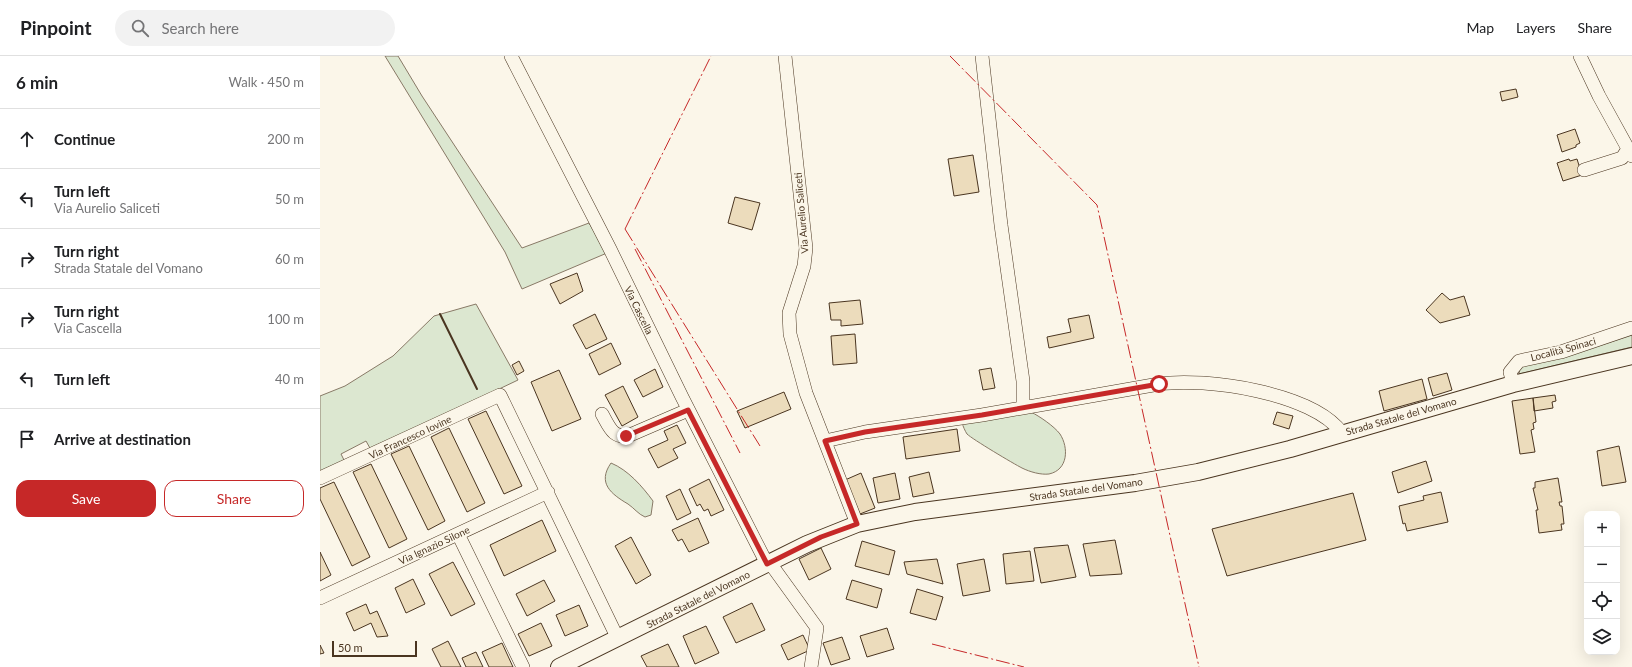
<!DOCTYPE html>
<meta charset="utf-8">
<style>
body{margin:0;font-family:Lato,sans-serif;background:#f2f2f2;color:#202124}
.controls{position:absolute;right:12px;bottom:12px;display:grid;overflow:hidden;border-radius:8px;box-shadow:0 4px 16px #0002}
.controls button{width:36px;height:36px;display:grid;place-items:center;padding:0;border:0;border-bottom:1px solid #e0e0e0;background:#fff;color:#202124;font:20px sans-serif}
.scale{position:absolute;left:12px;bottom:10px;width:85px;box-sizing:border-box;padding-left:4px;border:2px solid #4a3520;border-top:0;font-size:11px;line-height:14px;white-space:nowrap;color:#4a3520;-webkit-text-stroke:3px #fbf6e9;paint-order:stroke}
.stop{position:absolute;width:12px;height:12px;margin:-9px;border:3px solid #c62828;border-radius:50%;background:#fff}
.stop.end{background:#c62828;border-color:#fff;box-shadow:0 1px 4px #0008}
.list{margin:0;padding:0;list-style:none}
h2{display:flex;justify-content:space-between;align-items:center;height:52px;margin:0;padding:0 16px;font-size:17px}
h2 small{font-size:13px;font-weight:400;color:#757577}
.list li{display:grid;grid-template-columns:26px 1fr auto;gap:12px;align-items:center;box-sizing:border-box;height:60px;padding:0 16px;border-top:1px solid #e0e0e0}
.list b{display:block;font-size:15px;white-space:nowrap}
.list p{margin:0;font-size:13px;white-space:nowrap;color:#757577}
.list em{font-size:13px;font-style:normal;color:#757577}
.actions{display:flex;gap:8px;padding:12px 16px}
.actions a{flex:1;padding:9px 0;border:1px solid #c62828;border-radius:12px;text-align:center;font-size:14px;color:#c62828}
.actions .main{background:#c62828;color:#fff}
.icon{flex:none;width:22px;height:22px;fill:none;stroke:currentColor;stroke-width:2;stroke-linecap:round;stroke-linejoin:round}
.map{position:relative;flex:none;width:1312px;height:611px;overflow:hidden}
header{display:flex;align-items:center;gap:24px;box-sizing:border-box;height:56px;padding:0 20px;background:#fff;border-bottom:1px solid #e0e0e0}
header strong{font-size:19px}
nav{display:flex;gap:22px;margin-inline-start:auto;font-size:14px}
.search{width:280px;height:36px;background:#f2f2f2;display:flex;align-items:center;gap:10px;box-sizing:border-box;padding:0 14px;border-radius:22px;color:#757577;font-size:15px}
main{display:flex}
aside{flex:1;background:#fff}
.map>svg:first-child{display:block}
.green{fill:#dce7d0;stroke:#887966}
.building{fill:#ecdcbc;stroke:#4a3520}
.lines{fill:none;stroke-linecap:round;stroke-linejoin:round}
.minor-casing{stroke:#4a3520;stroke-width:14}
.major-casing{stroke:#4a3520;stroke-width:18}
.minor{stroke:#fbf6e9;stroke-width:13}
.major{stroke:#fbf6e9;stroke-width:16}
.wall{stroke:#4a3520;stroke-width:2}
.power{stroke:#c62828;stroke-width:1;stroke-dasharray:14 3 2 3;stroke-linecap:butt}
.route{stroke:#c62828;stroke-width:5}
.labels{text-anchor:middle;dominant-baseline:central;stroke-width:3;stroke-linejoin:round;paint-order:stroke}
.street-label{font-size:10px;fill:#4a3520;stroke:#fbf6e9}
</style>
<header>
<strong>Pinpoint</strong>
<div class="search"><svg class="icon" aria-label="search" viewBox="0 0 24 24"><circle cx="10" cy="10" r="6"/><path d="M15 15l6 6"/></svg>Search here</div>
<nav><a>Map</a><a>Layers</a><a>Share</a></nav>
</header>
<main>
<aside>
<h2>6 min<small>Walk · 450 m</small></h2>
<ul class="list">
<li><svg class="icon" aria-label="ahead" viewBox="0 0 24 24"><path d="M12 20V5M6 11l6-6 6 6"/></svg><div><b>Continue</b></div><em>200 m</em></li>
<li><svg class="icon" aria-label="left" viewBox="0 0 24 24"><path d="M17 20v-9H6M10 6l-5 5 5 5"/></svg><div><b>Turn left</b><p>Via Aurelio Saliceti</p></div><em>50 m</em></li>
<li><svg class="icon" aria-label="right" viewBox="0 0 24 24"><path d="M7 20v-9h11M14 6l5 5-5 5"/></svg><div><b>Turn right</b><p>Strada Statale del Vomano</p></div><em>60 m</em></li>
<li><svg class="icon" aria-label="right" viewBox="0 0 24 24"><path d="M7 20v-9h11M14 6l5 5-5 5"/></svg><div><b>Turn right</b><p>Via Cascella</p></div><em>100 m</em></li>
<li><svg class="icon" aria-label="left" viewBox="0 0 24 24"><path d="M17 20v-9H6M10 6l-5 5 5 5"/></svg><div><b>Turn left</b></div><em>40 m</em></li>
<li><svg class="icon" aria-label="arrive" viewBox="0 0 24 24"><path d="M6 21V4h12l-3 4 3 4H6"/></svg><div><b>Arrive at destination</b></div></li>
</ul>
<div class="actions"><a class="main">Save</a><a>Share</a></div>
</aside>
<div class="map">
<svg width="1312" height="611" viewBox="0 0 1312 611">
<rect width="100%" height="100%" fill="#fbf6e9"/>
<path class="green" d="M 65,0 L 78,0 L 102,40 L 202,192 L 269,167 L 287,197 L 202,233 L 185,196 Z
M 156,248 L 198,324 L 51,394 L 46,385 L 21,398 L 25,406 L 0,418 L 0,340 L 25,330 L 73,300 L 114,260 Z
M 1312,277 L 1312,291 L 1199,318 L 1200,311 Z
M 711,356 C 719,360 734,370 740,378 C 749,392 748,414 729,418 C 721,419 710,416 702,412 C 694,408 652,383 647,378 C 645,375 643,370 642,367 Z
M 291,407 C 308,414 322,430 333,445 L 331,459 L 325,461 C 318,458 314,452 308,448 C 291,438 277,427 291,407 Z"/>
<path class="building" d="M 1196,33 L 1198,41 L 1182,45 L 1180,36 Z
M 1255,73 L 1260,87 L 1256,89 L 1256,91 L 1242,96 L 1237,79 Z
M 653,99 L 659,136 L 634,140 L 628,103 Z
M 1249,103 L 1250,105 L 1257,103 L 1262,119 L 1243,125 L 1237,107 Z
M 415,141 L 440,147 L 432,174 L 408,167 Z
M 257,217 L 263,235 L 240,248 L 230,228 Z
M 1122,237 L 1130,244 L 1144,240 L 1150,259 L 1120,267 L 1106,254 Z
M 540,244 L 543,268 L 521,270 L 521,264 L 511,264 L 509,247 Z
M 275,258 L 287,283 L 266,293 L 253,269 Z
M 769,259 L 774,282 L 729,292 L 727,281 L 751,276 L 748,263 Z
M 535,278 L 537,307 L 513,309 L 511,280 Z
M 291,287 L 301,308 L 279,319 L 269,298 Z
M 199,305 L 204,315 L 197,319 L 192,309 Z
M 671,312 L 675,332 L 663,334 L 659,314 Z
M 335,313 L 343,331 L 323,341 L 314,324 Z
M 239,314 L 261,363 L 232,375 L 211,326 Z
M 1127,317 L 1132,334 L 1113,340 L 1108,322 Z
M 1102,323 L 1107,343 L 1064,355 L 1059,335 Z
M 303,330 L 318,361 L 302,370 L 285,339 Z
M 464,336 L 471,353 L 425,372 L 417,355 Z
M 1235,339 L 1236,345 L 1232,346 L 1233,352 L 1214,355 L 1213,342 Z
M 1213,342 L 1216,366 L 1213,367 L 1214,373 L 1211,374 L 1215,396 L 1200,398 L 1192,345 Z
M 166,355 L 202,430 L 184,438 L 148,363 Z
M 957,356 L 973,360 L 969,373 L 953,368 Z
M 357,369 L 366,387 L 353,393 L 358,402 L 338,412 L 328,393 L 348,384 L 344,375 Z
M 129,372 L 165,447 L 147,456 L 111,381 Z
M 637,373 L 640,395 L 586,403 L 583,381 Z
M 89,390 L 125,465 L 108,474 L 71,398 Z
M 1299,390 L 1306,426 L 1282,430 L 1277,395 Z
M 1106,405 L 1112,425 L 1078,437 L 1072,416 Z
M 51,408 L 87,483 L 69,492 L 33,416 Z
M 609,416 L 614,437 L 593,441 L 589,421 Z
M 541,417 L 555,452 L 540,458 L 525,424 Z
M 575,417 L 580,443 L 558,447 L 553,422 Z
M 1238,422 L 1242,446 L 1239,446 L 1240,450 L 1242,450 L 1244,468 L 1241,468 L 1242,474 L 1219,477 L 1216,454 L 1218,454 L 1213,432 L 1215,432 L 1215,426 Z
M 389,423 L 404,454 L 391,460 L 388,453 L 384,455 L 380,448 L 377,450 L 369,433 Z
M 14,426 L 50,501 L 32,510 L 0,443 L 0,432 Z
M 360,433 L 371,457 L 357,464 L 346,440 Z
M 1121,436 L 1128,466 L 1087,475 L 1085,467 L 1083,468 L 1079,450 L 1104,444 L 1103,440 Z
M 1033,437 L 1046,484 L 907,520 L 892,473 Z
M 378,462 L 389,487 L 369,496 L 362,483 L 358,485 L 352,474 Z
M 222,464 L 236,495 L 184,520 L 170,489 Z
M 311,481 L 331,519 L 316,528 L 295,490 Z
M 795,484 L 802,518 L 770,520 L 763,488 Z
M 542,485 L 575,495 L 569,519 L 535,510 Z
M 748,489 L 756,521 L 721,527 L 714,492 Z
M 501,492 L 511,513 L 489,524 L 479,503 Z
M 710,495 L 714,525 L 686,528 L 683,498 Z
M 0,496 L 11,519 L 0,525 Z
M 617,503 L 623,528 L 587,518 L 584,506 Z
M 664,503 L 670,535 L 643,540 L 637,508 Z
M 133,506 L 155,548 L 131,560 L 109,518 Z
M 93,523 L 105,548 L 86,557 L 75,532 Z
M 224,524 L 235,545 L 207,560 L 196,538 Z
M 532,524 L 562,533 L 557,552 L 526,543 Z
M 597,533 L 623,541 L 616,564 L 590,557 Z
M 432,547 L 445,574 L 416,587 L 403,561 Z
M 46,548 L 50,558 L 57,555 L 68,580 L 57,581 L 51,567 L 34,575 L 26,557 Z
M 259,549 L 268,570 L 245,580 L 236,559 Z
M 221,567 L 232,590 L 209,600 L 198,578 Z
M 386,570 L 399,597 L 375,608 L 363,580 Z
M 567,572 L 574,593 L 547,601 L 540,580 Z
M 483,579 L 490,594 L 468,604 L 461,589 Z
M 522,581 L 530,603 L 511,609 L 503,587 Z
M 128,585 L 141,611 L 121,611 L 112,593 Z
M 182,587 L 193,611 L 169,611 L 162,596 Z
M 348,588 L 359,611 L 327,611 L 321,600 Z
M 0,589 L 4,597 L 0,598 Z
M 156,596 L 163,611 L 146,611 L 142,602 Z"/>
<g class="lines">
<defs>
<path id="minor" d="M 191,0 L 290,193 L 362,341 L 447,508
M 465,0 L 486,192 L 484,210 L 469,257 L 470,278 L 486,337 L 537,468
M 662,0 L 681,169 L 703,325 L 703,352
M 1260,0 L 1279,40 L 1312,100
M 1264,114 L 1302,102 L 1308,93
M 1193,328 L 1190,316 L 1199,305 L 1241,296 L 1312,272
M 282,358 C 289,370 293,384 310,379 L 368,354
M 505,385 L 545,376 L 662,359 L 839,328 C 886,321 993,337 1022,377
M 0,422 L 180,339 L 298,583
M 138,478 L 203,611
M 450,507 L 497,572 L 491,611
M 0,542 L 228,436"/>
<path id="major" d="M 239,611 L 487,488 L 537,468 L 595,456 L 815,427 L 878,416 L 970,393 L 1193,328 L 1312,300"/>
</defs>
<use href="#minor" class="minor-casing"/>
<use href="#major" class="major-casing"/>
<use href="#minor" class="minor"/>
<use href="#major" class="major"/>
<path class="wall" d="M 120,258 L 157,333"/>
<path class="power" d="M 630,0 L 777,149 L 879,611
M 305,173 L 440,390
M 305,173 L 391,0
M 315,193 L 420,397
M 612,588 L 704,611"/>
</g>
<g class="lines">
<path class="route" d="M 306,380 L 368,354 L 447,508 L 501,481 L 537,468 L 505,385 L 545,376 L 662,359 L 839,328"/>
</g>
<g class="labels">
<g class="street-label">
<text transform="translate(481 157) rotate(-95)">Via Aurelio Saliceti</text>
<text transform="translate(319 254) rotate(64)">Via Cascella</text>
<text transform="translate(1243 293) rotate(-15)">Località Spinaci</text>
<text transform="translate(1081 360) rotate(-16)">Strada Statale del Vomano</text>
<text transform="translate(90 381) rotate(-25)">Via Francesco Iovine</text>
<text transform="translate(766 433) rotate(-8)">Strada Statale del Vomano</text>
<text transform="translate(114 489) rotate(-25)">Via Ignazio Silone</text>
<text transform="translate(378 543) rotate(-27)">Strada Statale del Vomano</text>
</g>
</g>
</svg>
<div class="controls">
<button>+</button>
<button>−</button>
<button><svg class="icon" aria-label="locate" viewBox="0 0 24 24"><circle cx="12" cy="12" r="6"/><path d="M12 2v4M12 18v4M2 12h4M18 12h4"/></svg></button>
<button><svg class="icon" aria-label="layers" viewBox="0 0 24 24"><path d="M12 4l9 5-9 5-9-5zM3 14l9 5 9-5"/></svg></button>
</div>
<div class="scale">50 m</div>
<div class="stop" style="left:839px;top:328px"></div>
<div class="stop end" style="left:306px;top:380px"></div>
</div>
</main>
